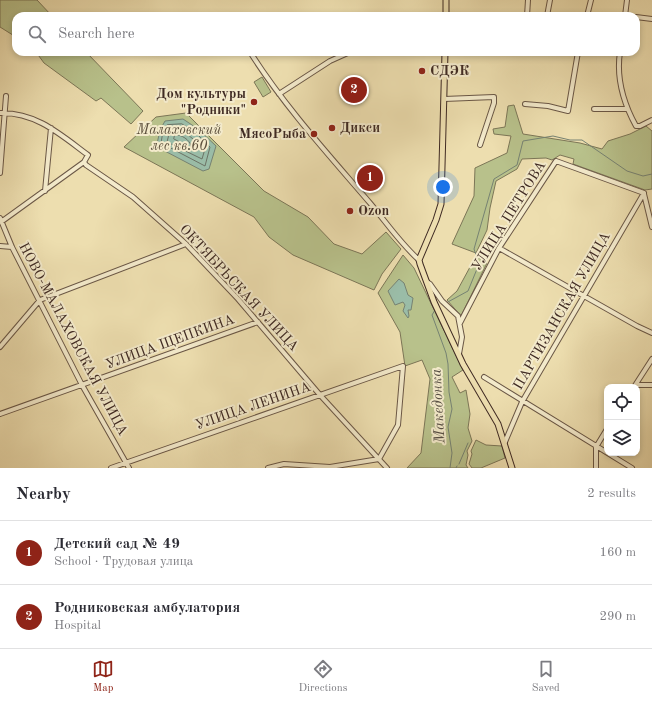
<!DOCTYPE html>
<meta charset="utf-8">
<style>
body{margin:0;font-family:"Old Standard TT",serif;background:#f7f7f7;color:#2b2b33}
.controls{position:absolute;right:12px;bottom:12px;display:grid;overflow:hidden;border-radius:8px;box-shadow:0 2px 6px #0003}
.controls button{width:36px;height:36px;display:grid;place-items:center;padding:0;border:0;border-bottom:1px solid #e1e1e2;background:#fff;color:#2b2b33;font:20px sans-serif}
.you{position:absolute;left:443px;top:187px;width:14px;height:14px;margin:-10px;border:3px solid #fff;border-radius:50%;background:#1a73e8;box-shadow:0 0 0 6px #1a73e833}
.badge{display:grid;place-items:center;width:26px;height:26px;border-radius:50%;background:#8f2418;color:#fff;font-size:13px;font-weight:700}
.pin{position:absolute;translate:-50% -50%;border:2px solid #fff;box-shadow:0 1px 4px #0006}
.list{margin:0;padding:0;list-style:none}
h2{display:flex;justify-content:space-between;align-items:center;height:52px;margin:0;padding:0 16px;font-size:17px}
h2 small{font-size:13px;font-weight:400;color:#7c7c81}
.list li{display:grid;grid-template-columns:26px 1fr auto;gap:12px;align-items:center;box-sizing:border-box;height:64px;padding:0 16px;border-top:1px solid #e1e1e2}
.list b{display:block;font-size:15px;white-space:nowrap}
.list p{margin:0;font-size:13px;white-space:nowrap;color:#7c7c81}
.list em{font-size:13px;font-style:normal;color:#7c7c81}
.icon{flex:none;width:22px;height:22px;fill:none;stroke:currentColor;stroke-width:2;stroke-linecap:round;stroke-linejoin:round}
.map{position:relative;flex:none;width:652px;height:468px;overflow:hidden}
.search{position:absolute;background:#fff;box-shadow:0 2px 6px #0003;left:12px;right:12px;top:12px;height:44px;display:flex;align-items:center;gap:10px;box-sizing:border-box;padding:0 14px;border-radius:12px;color:#7c7c81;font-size:15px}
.sheet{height:180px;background:#fff}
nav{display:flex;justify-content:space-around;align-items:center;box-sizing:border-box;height:56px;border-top:1px solid #e1e1e2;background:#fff;font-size:11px;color:#7c7c81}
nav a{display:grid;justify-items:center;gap:2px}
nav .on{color:#8f2418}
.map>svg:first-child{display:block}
.green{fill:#b8c18b;stroke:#7c7657}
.water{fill:#9abca7;stroke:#768272}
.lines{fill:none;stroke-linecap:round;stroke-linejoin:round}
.shore{stroke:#6c7365;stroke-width:1}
.stream{stroke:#768272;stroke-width:1}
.minor-casing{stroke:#6a5746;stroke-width:6}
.major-casing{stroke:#3f2a23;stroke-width:7}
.minor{stroke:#f3eacb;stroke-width:4}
.major{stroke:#eddeaf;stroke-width:5}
.poi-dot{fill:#8f2418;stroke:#f3eacb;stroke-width:1.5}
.labels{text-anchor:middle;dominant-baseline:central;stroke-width:4;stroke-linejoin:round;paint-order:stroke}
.poi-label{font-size:14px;font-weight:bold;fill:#3f2a23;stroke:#f3eacb;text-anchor:start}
.park-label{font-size:14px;font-style:italic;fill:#5d503d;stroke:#f3eacb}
.street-label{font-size:14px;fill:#3f2a23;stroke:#f3eacb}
.water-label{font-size:15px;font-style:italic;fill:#564e44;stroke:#f3eacb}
</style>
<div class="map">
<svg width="652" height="468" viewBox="0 0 652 468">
<rect width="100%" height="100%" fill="#eddeaf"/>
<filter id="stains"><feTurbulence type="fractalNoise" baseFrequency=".005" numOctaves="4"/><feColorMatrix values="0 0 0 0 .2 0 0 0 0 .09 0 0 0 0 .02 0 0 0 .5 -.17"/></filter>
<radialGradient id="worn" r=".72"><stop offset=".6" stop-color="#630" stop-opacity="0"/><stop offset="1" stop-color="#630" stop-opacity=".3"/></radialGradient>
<path class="green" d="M 0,0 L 37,0 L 52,16 L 16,16 L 16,37 L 0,27 Z
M 36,52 L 86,52 L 143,111 L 131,124 L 101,98 L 96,101 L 44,63 Z
M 262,77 L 271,92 L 263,97 L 254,82 Z
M 514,105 L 523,134 L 580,143 L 602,149 L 608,141 L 630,134 L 646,126 L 652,131 L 652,189 L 645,190 L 573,164 L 574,159 L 560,155 L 552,160 L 546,158 L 522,159 L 517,169 L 496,181 L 490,208 L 487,230 L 476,253 L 452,244 L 474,196 L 475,168 L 507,153 L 511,136 L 494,134 L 493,129 L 505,127 L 508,106 Z
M 186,113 L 264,191 L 308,217 L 334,244 L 362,254 L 386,232 L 401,249 L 382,274 L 374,290 L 293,255 L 269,237 L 254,217 L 124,147 L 156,117 Z
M 403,255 L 414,268 L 463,370 L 452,377 L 460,393 L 466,390 L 470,414 L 468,428 L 472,441 L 467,451 L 468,455 L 466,465 L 468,468 L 407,468 L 421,453 L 430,379 L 422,360 L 405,366 L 400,332 L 378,293 Z
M 476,256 L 487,263 L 461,316 L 447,300 L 457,291 Z
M 476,440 L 486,445 L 502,446 L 505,458 L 481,468 L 472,468 L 469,464 L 472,454 L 471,451 Z"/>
<path class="water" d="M 183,119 L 198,129 L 216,146 L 209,169 L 203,171 L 161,149 L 157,144 L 160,130 L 165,121 Z
M 399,279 L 404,283 L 408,295 L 413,298 L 411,310 L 408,310 L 409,316 L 408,318 L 403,311 L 405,305 L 403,302 L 395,305 L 388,291 Z"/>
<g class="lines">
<path class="shore" d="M 182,124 L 195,132 L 210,147 L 205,166 L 161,143 L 163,131 L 167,125 Z
M 181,129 L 205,149 L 202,159 L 167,142 L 170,130 Z
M 175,135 C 181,134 190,140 191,146 L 189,147 L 174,139 Z"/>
<path class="stream" d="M 446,303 L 468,291 L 479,264 L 474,249 L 494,179 L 517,165 L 523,141 L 553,136 L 570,140 L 582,140 L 627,171 L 643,176 L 652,174
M 435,310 L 432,315 L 446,353 L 448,364 L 449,392 L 452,409 L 448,427 L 452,453 L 450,468
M 459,464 L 468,443
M 456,468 L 457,466"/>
<defs>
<path id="minor" d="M 527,16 L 528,0
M 547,16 L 550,0
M 587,16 L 591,0
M 625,16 L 627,0
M 636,17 L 652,19
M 250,52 C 285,107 328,154 370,203 C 386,222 400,243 419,260
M 620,52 C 616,78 624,104 636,126 L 640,126 L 652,120
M 279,94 L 330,61 L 350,52
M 444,99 L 494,97 L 494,103 L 480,145
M 525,104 L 548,106 L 568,111 L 578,52
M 594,109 L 627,109
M 0,113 C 36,112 61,135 88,155 L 84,162 L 86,165 L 133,197 L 186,244 L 238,299 L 320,395 L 387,468
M 0,173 L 6,96
M 45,191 L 51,128
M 644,194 L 652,227
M 0,218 L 12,247 L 82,385 L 129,468
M 1,222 L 84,162
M 0,246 L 12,247
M 499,248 L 637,326 L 652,333
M 427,282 L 430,284 L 442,301 L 458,316 L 462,337 L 459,354
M 460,323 L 499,248 L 556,161 L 644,193
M 0,347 L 40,300 L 186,244
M 484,377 L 632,468
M 636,385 L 652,385
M 634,387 L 652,359
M 0,414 L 258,322
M 505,442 L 522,402 L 644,193
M 111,468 L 403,366 L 398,425 L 379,459 L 330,467 L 284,464 L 268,468
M 596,468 L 596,447 L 607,429"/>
<path id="major" d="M 446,16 L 446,0
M 445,52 L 441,204 L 436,220 L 419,260 L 420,264 L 434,302 L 463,364 L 498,424 L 512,468"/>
</defs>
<use href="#minor" class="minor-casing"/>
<use href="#major" class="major-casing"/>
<use href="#minor" class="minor"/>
<use href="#major" class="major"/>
</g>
<g class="poi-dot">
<circle cx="422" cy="71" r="4"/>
<circle cx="254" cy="102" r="4"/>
<circle cx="332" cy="128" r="4"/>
<circle cx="314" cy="134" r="4"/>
<circle cx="350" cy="211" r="4"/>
</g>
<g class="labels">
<g class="poi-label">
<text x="430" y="71">СДЭК</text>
<text x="246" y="94" text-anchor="end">Дом культуры<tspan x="246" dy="16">"Родники"</tspan></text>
<text x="340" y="128">Дикси</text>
<text x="306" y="134" text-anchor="end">МясоРыба</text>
<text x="358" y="211">Ozon</text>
</g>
<g class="park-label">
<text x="179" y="130">Малаховский<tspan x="179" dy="16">лес кв.60</tspan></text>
</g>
<g class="street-label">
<text transform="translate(509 216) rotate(-58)">УЛИЦА ПЕТРОВА</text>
<text transform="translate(239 288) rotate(47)">ОКТЯБРЬСКАЯ УЛИЦА</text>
<text transform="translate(562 311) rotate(-60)">ПАРТИЗАНСКАЯ УЛИЦА</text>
<text transform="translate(73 339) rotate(62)">НОВО-МАЛАХОВСКАЯ УЛИЦА</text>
<text transform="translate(170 342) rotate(-20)">УЛИЦА ЩЕПКИНА</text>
<text transform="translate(253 406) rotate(-19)">УЛИЦА ЛЕНИНА</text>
</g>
<g class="water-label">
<text transform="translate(439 406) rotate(-93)">Македонка</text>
</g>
</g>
<rect width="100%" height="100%" filter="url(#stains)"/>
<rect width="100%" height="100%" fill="url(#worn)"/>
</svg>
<div class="controls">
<button><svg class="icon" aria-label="locate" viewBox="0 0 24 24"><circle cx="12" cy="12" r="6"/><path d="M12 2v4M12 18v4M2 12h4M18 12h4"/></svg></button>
<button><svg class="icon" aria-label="layers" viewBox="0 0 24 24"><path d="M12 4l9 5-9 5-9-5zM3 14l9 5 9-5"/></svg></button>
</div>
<div class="you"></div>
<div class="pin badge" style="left:370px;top:178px">1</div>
<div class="pin badge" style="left:354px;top:90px">2</div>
<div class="search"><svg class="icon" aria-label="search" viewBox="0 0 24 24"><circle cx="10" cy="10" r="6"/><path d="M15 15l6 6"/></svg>Search here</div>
</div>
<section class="sheet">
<h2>Nearby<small>2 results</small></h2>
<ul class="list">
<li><span class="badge">1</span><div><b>Детский сад № 49</b><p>School · Трудовая улица</p></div><em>160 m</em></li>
<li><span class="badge">2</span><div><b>Родниковская амбулатория</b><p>Hospital</p></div><em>290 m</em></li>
</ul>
</section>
<nav>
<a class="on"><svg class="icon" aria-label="map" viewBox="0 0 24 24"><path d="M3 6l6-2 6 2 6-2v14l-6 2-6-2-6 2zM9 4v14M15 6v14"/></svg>Map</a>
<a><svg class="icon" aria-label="directions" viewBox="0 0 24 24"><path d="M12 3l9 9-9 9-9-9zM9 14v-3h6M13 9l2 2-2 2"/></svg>Directions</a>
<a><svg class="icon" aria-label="saved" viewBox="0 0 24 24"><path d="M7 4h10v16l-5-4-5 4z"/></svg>Saved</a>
</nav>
